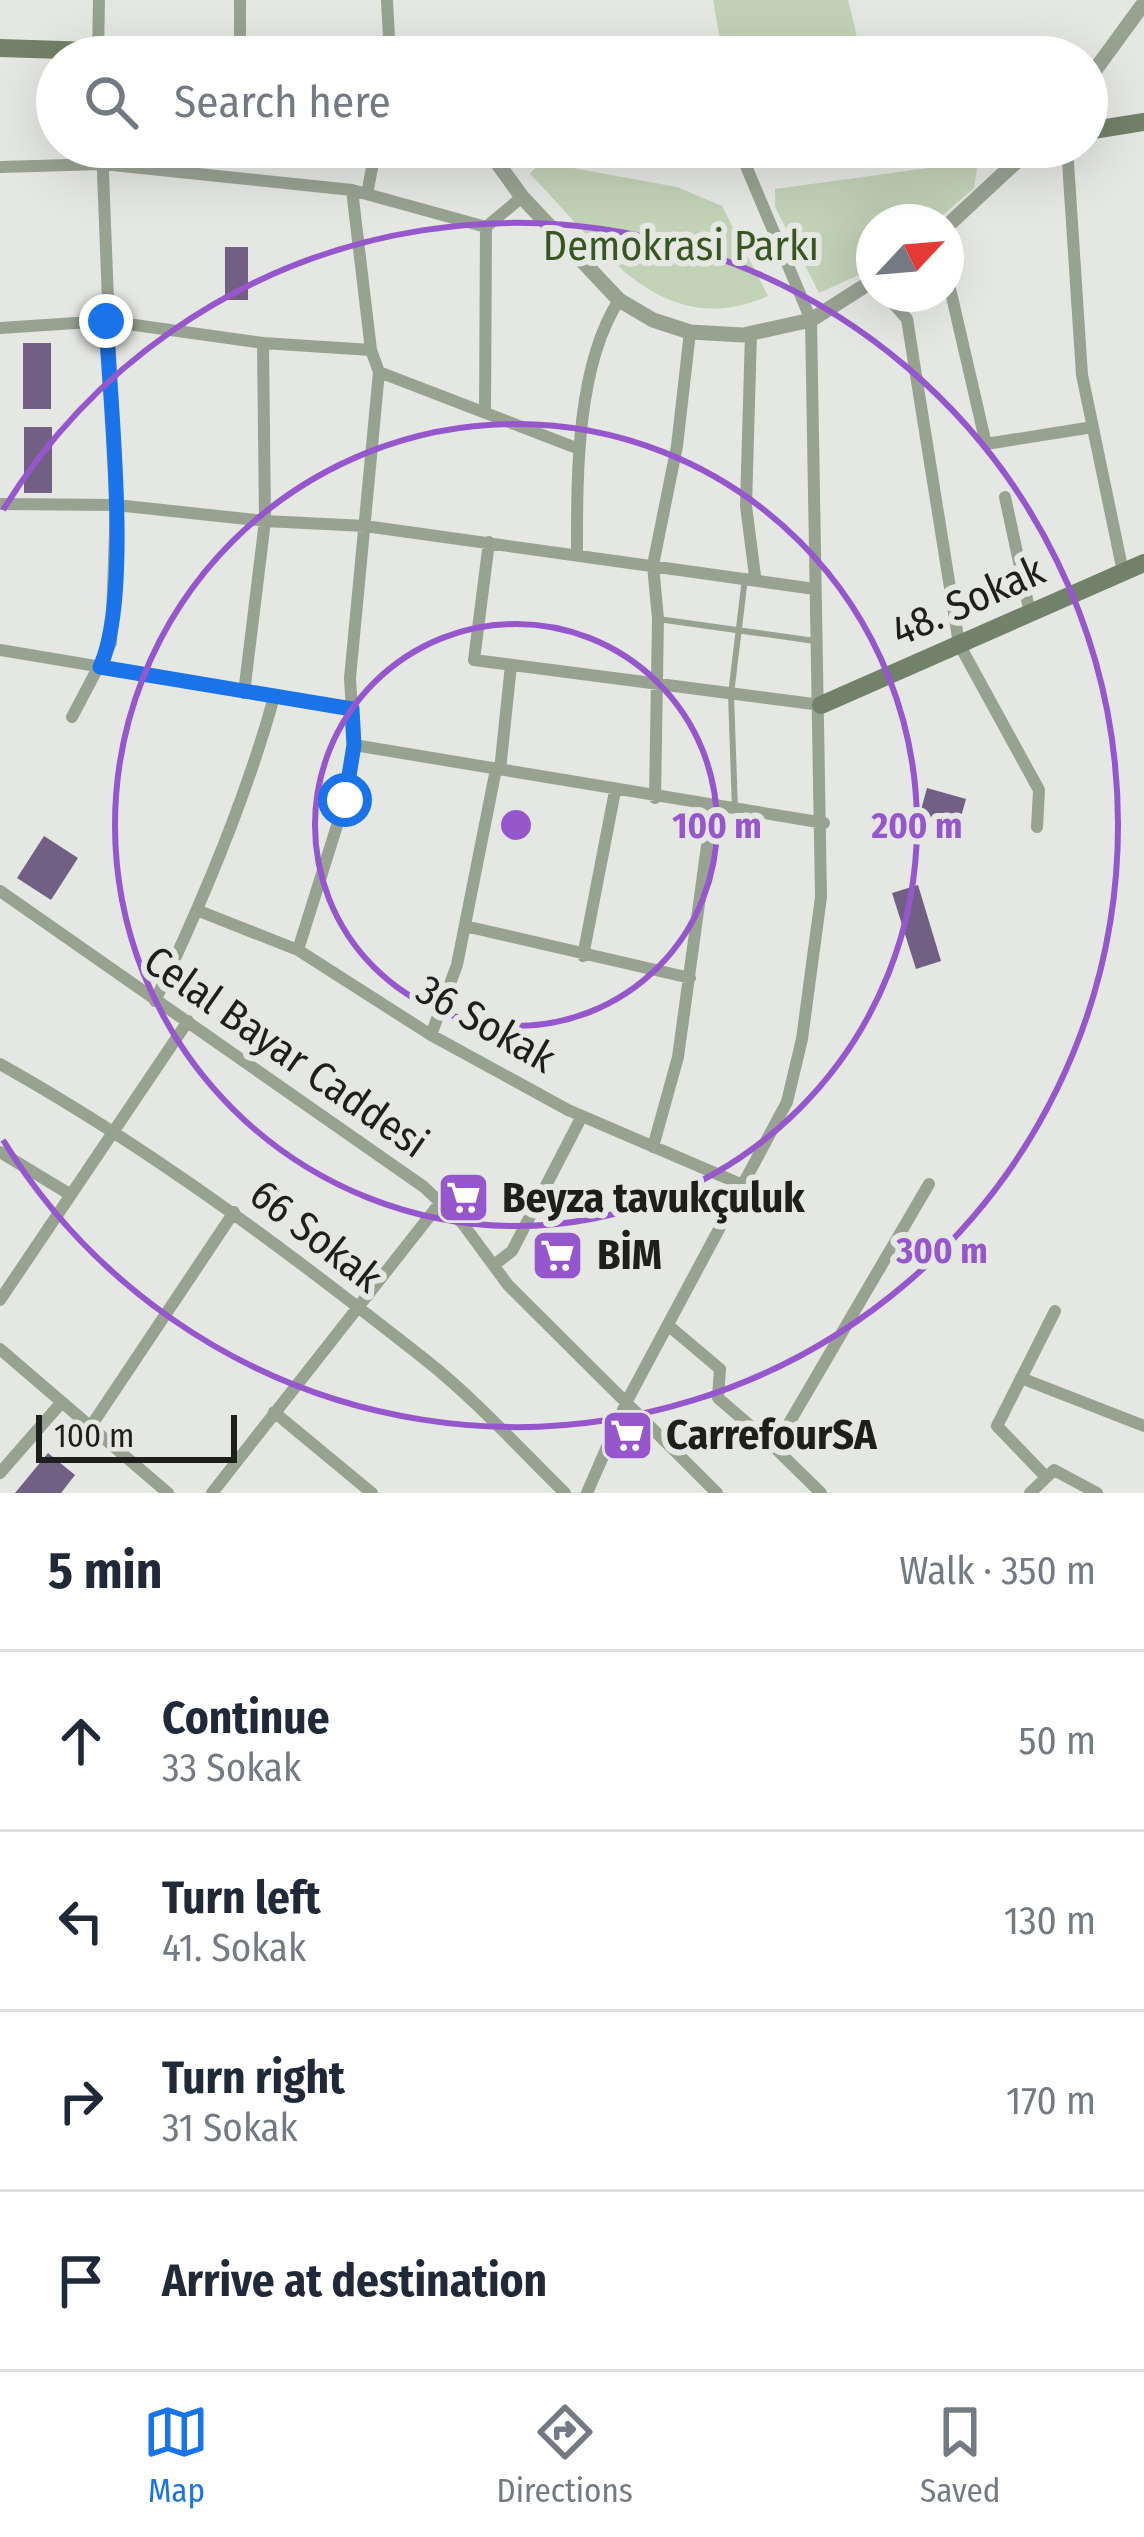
<!DOCTYPE html>
<meta charset="utf-8">
<style>
body{margin:0;font-family:"Fira Sans Condensed",sans-serif;background:#f2f2f3;color:#1f2937}
.compass{position:absolute;left:856px;top:204px;width:108px;height:108px;border-radius:50%;background:#fff;box-shadow:0 12px 48px #0002;rotate:64deg}
.scale{position:absolute;left:36px;bottom:30px;width:201px;box-sizing:border-box;padding-left:12px;border:6px solid #1e1e1d;border-top:0;font-size:33px;line-height:42px;white-space:nowrap;color:#1e1e1d;-webkit-text-stroke:9px #e5e7e3;paint-order:stroke}
.stop{position:absolute;width:36px;height:36px;margin:-27px;border:9px solid #1a73e8;border-radius:50%;background:#fff}
.stop.end{background:#1a73e8;border-color:#fff;box-shadow:0 3px 12px #0008}
.list{margin:0;padding:0;list-style:none}
h2{display:flex;justify-content:space-between;align-items:center;height:156px;margin:0;padding:0 48px;font-size:51px}
h2 small{font-size:39px;font-weight:400;color:#747a83}
.list li{display:grid;grid-template-columns:78px 1fr auto;gap:36px;align-items:center;box-sizing:border-box;height:180px;padding:0 48px;border-top:3px solid #e0e1e3}
.list b{display:block;font-size:45px;white-space:nowrap}
.list p{margin:0;font-size:39px;white-space:nowrap;color:#747a83}
.list em{font-size:39px;font-style:normal;color:#747a83}
.icon{flex:none;width:66px;height:66px;fill:none;stroke:currentColor;stroke-width:2;stroke-linecap:round;stroke-linejoin:round}
.map{position:relative;flex:none;width:1144px;height:1493px;overflow:hidden}
.search{position:absolute;background:#fff;box-shadow:0 12px 48px #0002;left:36px;right:36px;top:36px;height:132px;display:flex;align-items:center;gap:30px;box-sizing:border-box;padding:0 42px;border-radius:66px;color:#747a83;font-size:45px}
.sheet{height:876px;background:#fff}
nav{display:flex;justify-content:space-around;align-items:center;box-sizing:border-box;height:168px;border-top:3px solid #e0e1e3;background:#fff;font-size:33px;color:#747a83}
nav a{display:grid;justify-items:center;gap:6px}
nav .on{color:#1a73e8}
.map>svg:first-child{display:block}
.green{fill:#c2d2b7}
.building{fill:#716083}
.lines{fill:none;stroke-linecap:round;stroke-linejoin:round}
.service{stroke:#98a291;stroke-width:6}
.minor{stroke:#98a291;stroke-width:12}
.tertiary{stroke:#98a291;stroke-width:15}
.secondary{stroke:#728169;stroke-width:18}
.route{stroke:#1a73e8;stroke-width:15}
.ring{fill:none;stroke:#9657cd;stroke-width:6}
.labels{text-anchor:middle;dominant-baseline:central;stroke-width:12;stroke-linejoin:round;paint-order:stroke}
.park-label{font-size:42px;fill:#38561f;stroke:#e5e7e3}
.street-label{font-size:42px;fill:#1e1e1d;stroke:#e5e7e3}
.poi-label{font-size:42px;font-weight:bold;fill:#1e1e1d;stroke:#e5e7e3;text-anchor:start}
.centre{fill:#9657cd;stroke:#e5e7e3;stroke-width:6}
.ring-label{font-size:36px;text-anchor:middle;font-weight:bold;fill:#9657cd;stroke:#e5e7e3;stroke-width:12;stroke-linejoin:round;paint-order:stroke}
</style>
<div class="map">
<svg width="1144" height="1493" viewBox="0 0 1144 1493">
<rect width="100%" height="100%" fill="#e5e7e3"/>
<path class="green" d="M 713,0 L 848,0 L 862,57 L 723,57 Z
M 540,162 L 677,187 L 722,206 L 768,296 C 658,344 599,243 530,174 Z
M 965,163 L 977,169 L 974,188 L 935,222 L 874,222 L 874,268 L 819,293 L 775,207 L 775,189 Z"/>
<path class="building" d="M 225,247 L 248,247 L 248,300 L 225,300 Z
M 23,343 L 51,343 L 51,409 L 23,409 Z
M 24,427 L 52,427 L 52,493 L 24,493 Z
M 927,788 L 966,799 L 955,838 L 916,828 Z
M 44,836 L 78,858 L 51,900 L 17,878 Z
M 918,885 L 941,961 L 916,969 L 892,893 Z
M 48,1453 L 75,1475 L 61,1493 L 15,1493 Z"/>
<g class="lines">
<path class="service" d="M 658,619 L 815,641
M 735,810 L 731,694 L 745,578"/>
<path class="minor" d="M 240,0 L 240,55
M 387,0 L 390,57
M 98,56 L 99,0
M 1067,147 L 1082,375 L 1123,572
M 0,167 L 103,164 L 352,190 L 486,227 L 522,197
M 352,190 L 371,350
M 367,194 L 376,147
M 946,271 L 986,444 L 1093,427
M 885,294 L 907,319 L 959,644 L 1039,790 L 1037,827
M 0,328 L 106,321 L 263,343 L 371,350 L 379,372 L 350,678 L 354,745 L 345,800 L 298,950
M 751,333 L 746,506 L 755,576
M 379,372 L 579,449
M 485,413 L 486,227
M 1005,497 L 1030,613
M 0,504 L 116,505 L 265,521 L 263,343
M 489,542 L 474,660 L 821,705
M 577,553 C 577,476 576,367 619,300
M 0,650 L 353,709
M 244,693 L 265,521 L 365,526 L 815,589
M 72,717 L 111,643 L 116,505 L 102,147
M 354,745 L 824,823
M 500,770 L 511,665
M 655,798 L 658,619 L 653,565 L 677,446 L 690,332
M 0,891 L 424,1187 L 463,1224 L 508,1285 L 717,1493
M 199,911 L 298,950 L 431,1035 L 568,1110 L 745,1186
M 465,926 L 690,978
M 583,956 L 615,791
M 155,1001 C 202,903 245,802 274,697
M 431,1035 L 457,965 L 496,769
M 0,1064 C 152,1149 290,1253 427,1361 C 476,1400 520,1449 565,1493
M 653,1147 L 678,1057 L 712,809
M 0,1152 L 71,1195
M 494,1265 L 512,1251 L 582,1116
M 0,1300 L 188,1021
M 669,1326 L 720,1369 L 718,1398 L 769,1442
M 0,1349 L 168,1493
M 1021,1378 L 1144,1426
M 274,1412 L 372,1493
M 91,1426 L 234,1212
M 0,1473 L 61,1403
M 1046,1477 L 997,1426 L 1055,1311
M 212,1493 L 440,1203
M 587,1493 L 627,1401 L 787,1102 L 802,1039 L 821,897 L 811,320 L 743,159
M 821,1493 L 769,1442 L 785,1430 L 929,1184
M 1030,1493 L 1054,1470 L 1097,1493"/>
<path class="tertiary" d="M 1087,81 L 1144,3
M 486,147 L 522,197 L 619,300 L 653,320 L 690,332 L 743,335 L 811,320 L 874,280
M 946,227 L 1032,147"/>
<path class="secondary" d="M 0,48 L 276,57
M 1087,131 L 1144,122
M 621,147 C 741,159 858,161 979,147
M 821,705 L 1144,563"/>
</g>
<g class="lines">
<path class="route" d="M 106,321 C 110,404 132,598 100,667 L 352,709 L 354,745 L 345,800"/>
</g>
<g class="ring">
<circle cx="516" cy="825" r="201"/>
<circle cx="516" cy="825" r="401"/>
<path d="M3 510A602 602 0 1 1 3 1140"/>
</g>
<defs>
<symbol id="supermarket-square" viewBox="-11 -11 22 22"><rect x="-9" y="-9" width="18" height="18" rx="4" fill="#9657cd" stroke="#e5e7e3"/><path d="M-6-5.5h2.5l.6 2H6L4.5 2H-2.5L-4.4-4H-6ZM-1.5 3.2a1.3 1.3 0 1 0 .1 0ZM3 3.2a1.3 1.3 0 1 0 .1 0Z" fill="#fff"/></symbol>
</defs>
<g fill-rule="evenodd">
<use href="#supermarket-square" x="434" y="1168" width="59" height="59"/>
<use href="#supermarket-square" x="528" y="1226" width="59" height="59"/>
<use href="#supermarket-square" x="598" y="1406" width="59" height="59"/>
</g>
<g class="labels">
<g class="park-label">
<text x="681" y="246">Demokrasi Parkı</text>
</g>
<g class="street-label">
<text transform="translate(968 601) rotate(-24)">48. Sokak</text>
<text transform="translate(486 1024) rotate(30)">36 Sokak</text>
<text transform="translate(286 1052) rotate(35)">Celal Bayar Caddesi</text>
<text transform="translate(316 1236) rotate(38)">66 Sokak</text>
</g>
<g class="poi-label">
<text x="502" y="1198">Beyza tavukçuluk</text>
<text x="597" y="1255">BİM</text>
<text x="666" y="1435">CarrefourSA</text>
</g>
</g>
<circle cx="516" cy="825" r="18" class="centre"/>
<g class="ring-label">
<text x="717" y="838">100 m</text>
<text x="917" y="838">200 m</text>
<text x="942" y="1263">300 m</text>
</g>
</svg>
<svg class="compass" viewBox="-18 -18 36 36"><path d="M0-13l5 13h-10z" fill="#e53935"/><path d="M0 13l5-13h-10z" fill="#747a83"/></svg>
<div class="scale">100 m</div>
<div class="stop" style="left:345px;top:800px"></div>
<div class="stop end" style="left:106px;top:321px"></div>
<div class="search"><svg class="icon" aria-label="search" viewBox="0 0 24 24"><circle cx="10" cy="10" r="6"/><path d="M15 15l6 6"/></svg>Search here</div>
</div>
<section class="sheet">
<h2>5 min<small>Walk · 350 m</small></h2>
<ul class="list">
<li><svg class="icon" aria-label="ahead" viewBox="0 0 24 24"><path d="M12 20V5M6 11l6-6 6 6"/></svg><div><b>Continue</b><p>33 Sokak</p></div><em>50 m</em></li>
<li><svg class="icon" aria-label="left" viewBox="0 0 24 24"><path d="M17 20v-9H6M10 6l-5 5 5 5"/></svg><div><b>Turn left</b><p>41. Sokak</p></div><em>130 m</em></li>
<li><svg class="icon" aria-label="right" viewBox="0 0 24 24"><path d="M7 20v-9h11M14 6l5 5-5 5"/></svg><div><b>Turn right</b><p>31 Sokak</p></div><em>170 m</em></li>
<li><svg class="icon" aria-label="arrive" viewBox="0 0 24 24"><path d="M6 21V4h12l-3 4 3 4H6"/></svg><div><b>Arrive at destination</b></div></li>
</ul>
</section>
<nav>
<a class="on"><svg class="icon" aria-label="map" viewBox="0 0 24 24"><path d="M3 6l6-2 6 2 6-2v14l-6 2-6-2-6 2zM9 4v14M15 6v14"/></svg>Map</a>
<a><svg class="icon" aria-label="directions" viewBox="0 0 24 24"><path d="M12 3l9 9-9 9-9-9zM9 14v-3h6M13 9l2 2-2 2"/></svg>Directions</a>
<a><svg class="icon" aria-label="saved" viewBox="0 0 24 24"><path d="M7 4h10v16l-5-4-5 4z"/></svg>Saved</a>
</nav>
